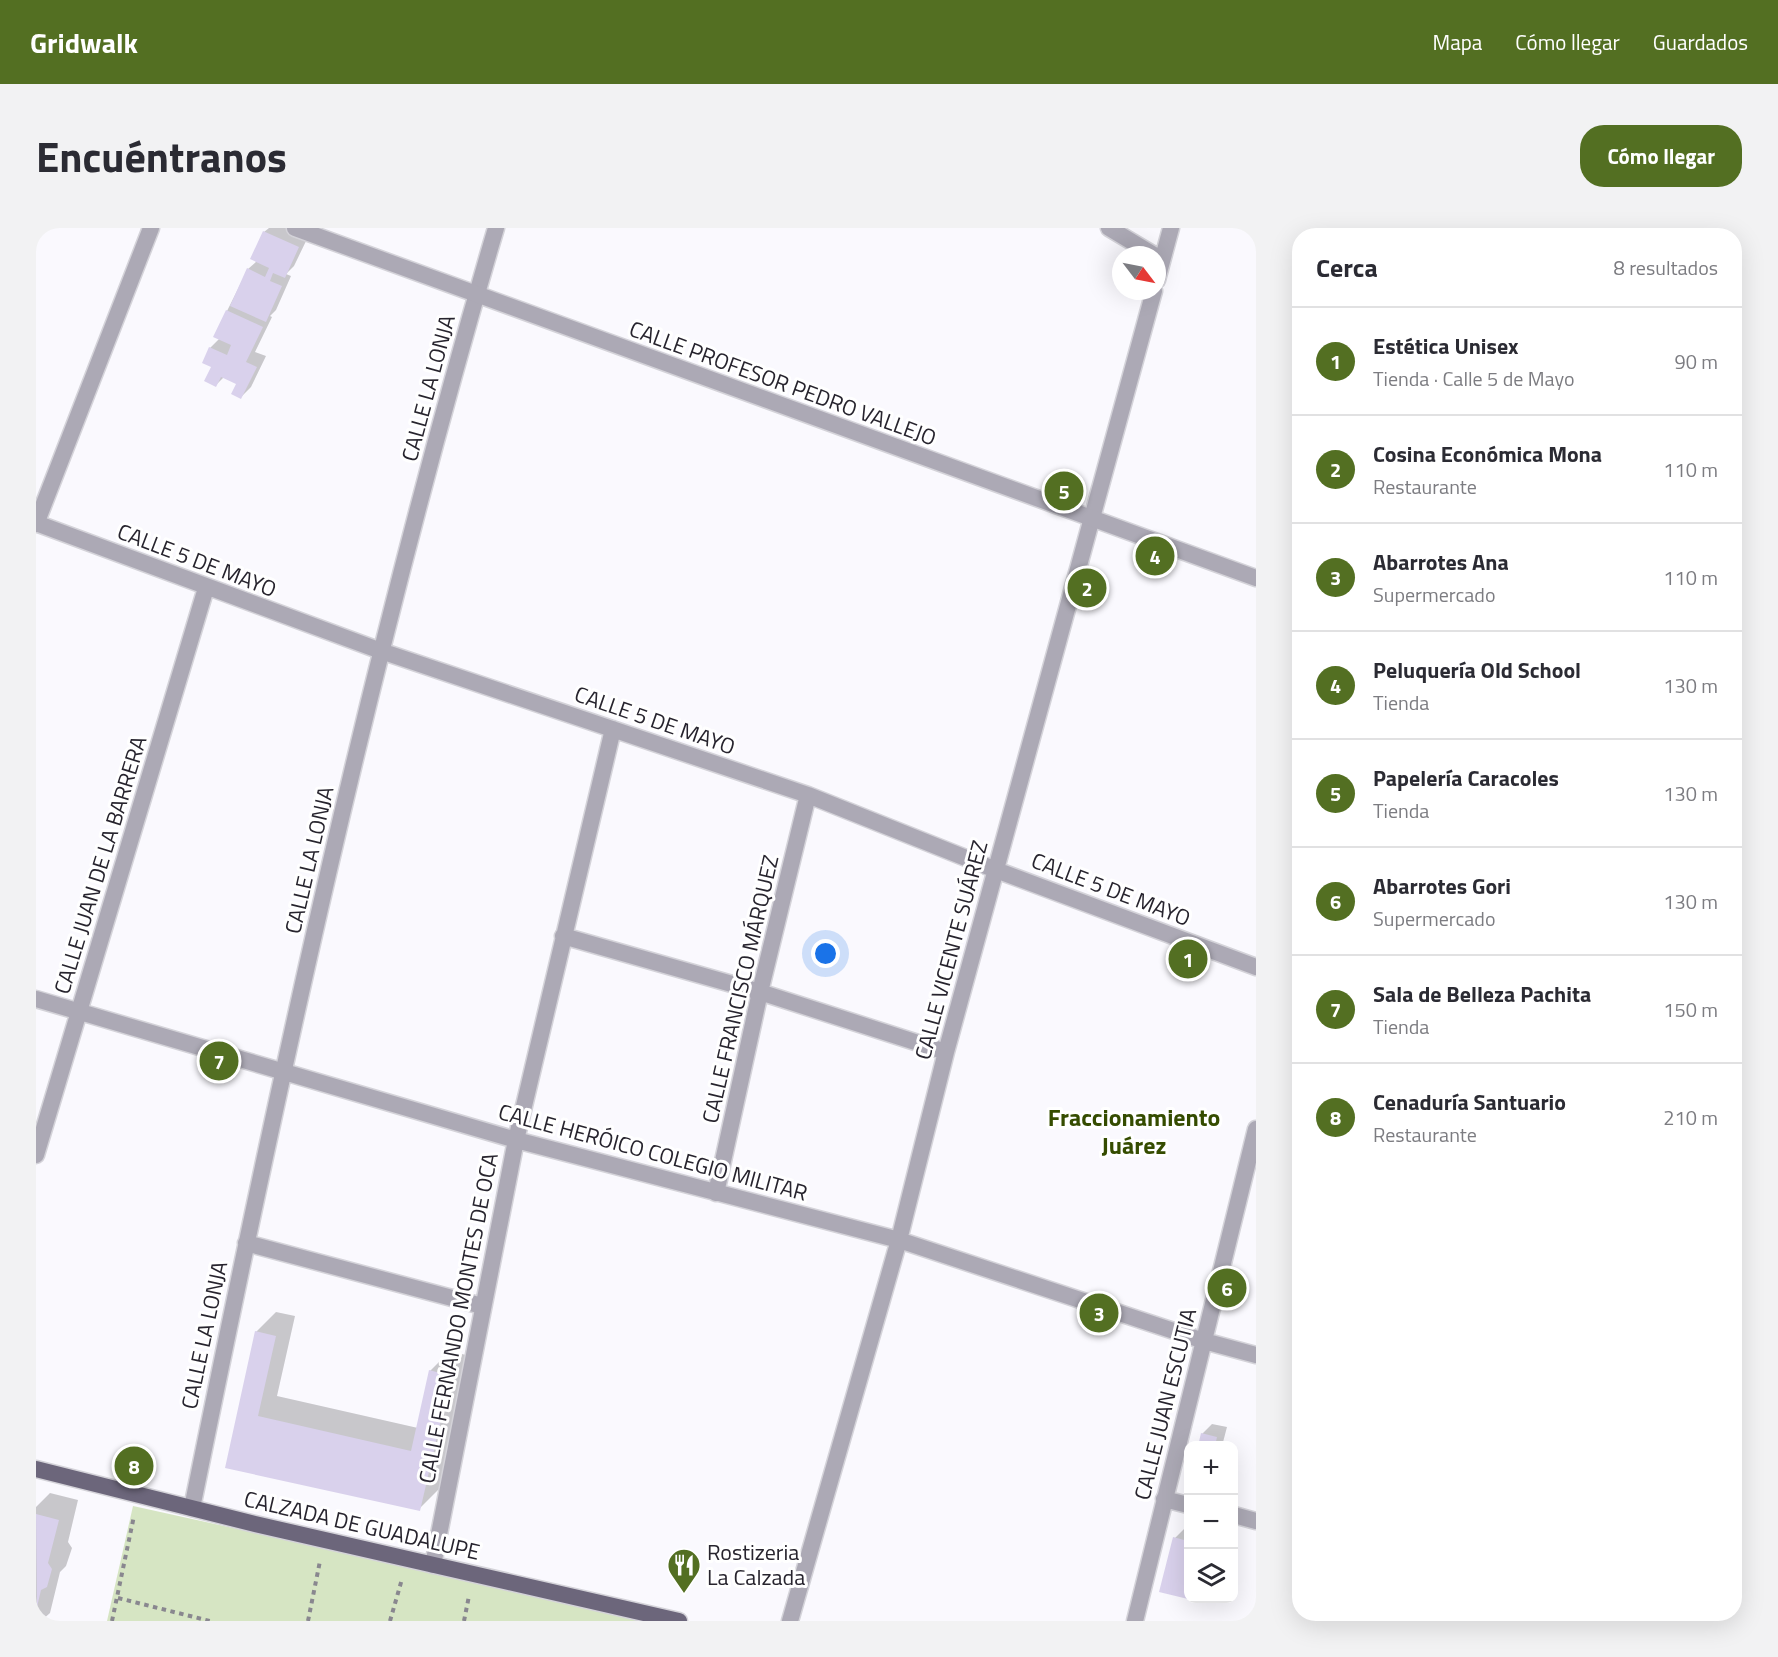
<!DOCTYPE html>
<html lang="es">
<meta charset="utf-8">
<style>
body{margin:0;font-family:"Titillium Web",sans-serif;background:#f2f2f3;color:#2b2b33}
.controls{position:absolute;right:18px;bottom:18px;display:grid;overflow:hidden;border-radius:12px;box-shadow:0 6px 24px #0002}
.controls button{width:54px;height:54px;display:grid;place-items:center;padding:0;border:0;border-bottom:2px solid #e1e1e2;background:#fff;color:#2b2b33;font:30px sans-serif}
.compass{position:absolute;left:1076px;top:18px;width:54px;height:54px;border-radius:50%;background:#fff;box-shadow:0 6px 24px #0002;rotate:122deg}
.you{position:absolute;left:790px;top:726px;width:21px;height:21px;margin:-15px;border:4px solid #fff;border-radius:50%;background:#1a73e8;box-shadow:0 0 0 9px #1a73e833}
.badge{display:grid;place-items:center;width:39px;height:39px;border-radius:50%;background:#536f22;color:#fff;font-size:20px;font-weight:700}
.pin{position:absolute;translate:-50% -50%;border:3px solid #fff;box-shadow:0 2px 6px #0006}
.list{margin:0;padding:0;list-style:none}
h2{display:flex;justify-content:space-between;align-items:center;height:78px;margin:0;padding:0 24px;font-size:26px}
h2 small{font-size:20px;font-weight:400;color:#7c7c81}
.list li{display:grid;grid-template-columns:39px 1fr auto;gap:18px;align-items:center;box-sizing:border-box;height:108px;padding:0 24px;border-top:2px solid #e1e1e2}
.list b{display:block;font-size:22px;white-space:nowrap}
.list p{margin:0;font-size:20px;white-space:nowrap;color:#7c7c81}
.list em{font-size:20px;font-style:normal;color:#7c7c81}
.icon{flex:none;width:33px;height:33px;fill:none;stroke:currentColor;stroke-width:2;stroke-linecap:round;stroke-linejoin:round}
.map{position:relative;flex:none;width:1220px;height:1393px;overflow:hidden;border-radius:24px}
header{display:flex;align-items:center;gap:36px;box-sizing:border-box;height:84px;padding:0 30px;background:#536f22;color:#fff}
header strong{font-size:28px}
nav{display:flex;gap:33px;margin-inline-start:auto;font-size:21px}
.intro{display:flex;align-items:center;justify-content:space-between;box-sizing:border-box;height:144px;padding:0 36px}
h1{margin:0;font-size:42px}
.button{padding:15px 27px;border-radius:24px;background:#536f22;color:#fff;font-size:21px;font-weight:700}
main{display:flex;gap:36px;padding:0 36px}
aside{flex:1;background:#fff;border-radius:24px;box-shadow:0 6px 24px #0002}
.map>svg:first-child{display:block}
.green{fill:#d6e5c3}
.shadow{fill:#0003}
.building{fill:#d9d1ec}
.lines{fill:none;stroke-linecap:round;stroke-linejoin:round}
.minor-casing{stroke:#d4d3d9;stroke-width:19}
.tertiary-casing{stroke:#d4d3d9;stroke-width:19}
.primary-casing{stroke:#d4d3d9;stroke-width:19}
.path{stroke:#89878f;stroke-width:4;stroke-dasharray:4.5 4.5;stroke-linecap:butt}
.minor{stroke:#aca9b5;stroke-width:16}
.tertiary{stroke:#aca9b5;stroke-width:16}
.primary{stroke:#6c667b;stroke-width:16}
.labels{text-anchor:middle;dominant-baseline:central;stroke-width:6;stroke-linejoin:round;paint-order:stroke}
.street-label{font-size:22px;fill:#27242e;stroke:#fff}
.poi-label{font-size:22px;fill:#27242e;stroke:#fff;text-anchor:start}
.neighbourhood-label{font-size:24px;font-weight:bold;fill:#354c00;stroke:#fff}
</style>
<header>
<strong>Gridwalk</strong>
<nav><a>Mapa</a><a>Cómo llegar</a><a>Guardados</a></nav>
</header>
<div class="intro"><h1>Encuéntranos</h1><a class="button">Cómo llegar</a></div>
<main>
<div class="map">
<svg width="1220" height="1393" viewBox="0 0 1220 1393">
<rect width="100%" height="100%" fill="#faf9fe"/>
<path class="green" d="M 97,1278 L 620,1393 L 71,1393 Z"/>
<path class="shadow" d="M 233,0 L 252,0 L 272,9 L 258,38 L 250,46 L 255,48 L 240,82 L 234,88 L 236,89 L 219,124 L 230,128 L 215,159 L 205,169 L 202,155 L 188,149 L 180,157 L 174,120 L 184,110 L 191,83 L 212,41 L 221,33 L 228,4 Z
M 240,1084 L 259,1088 L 241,1168 L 382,1200 L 394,1143 L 414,1123 L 434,1128 L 403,1261 L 383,1281 L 191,1238 L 220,1104 Z
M 1176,1196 L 1191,1199 L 1186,1218 L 1163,1218 L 1166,1206 Z
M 14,1265 L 42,1272 L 32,1314 L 36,1320 L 30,1338 L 24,1344 L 14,1385 L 5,1393 L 0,1393 L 0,1279 Z
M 1149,1300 L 1152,1301 L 1152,1370 L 1125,1363 L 1139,1310 Z"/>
<path class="building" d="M 227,3 L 263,19 L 249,50 L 237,45 L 234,53 L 246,58 L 230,94 L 194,78 L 211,40 L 229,49 L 233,40 L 214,31 Z
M 190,82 L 227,99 L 210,134 L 221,139 L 205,171 L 195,166 L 200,156 L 185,149 L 180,159 L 168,153 L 175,139 L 166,135 L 173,119 L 191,127 L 195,117 L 177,109 Z
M 219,1103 L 240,1108 L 222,1188 L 375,1223 L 393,1142 L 415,1148 L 384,1283 L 189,1240 Z
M 1165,1205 L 1181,1209 L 1179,1218 L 1162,1218 Z
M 0,1286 L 23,1292 L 12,1335 L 16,1341 L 11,1359 L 5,1362 L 1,1379 Z
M 1137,1309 L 1152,1313 L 1152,1371 L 1123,1364 Z"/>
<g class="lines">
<defs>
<path id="minor" d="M 1073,0 L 1118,27
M 1121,52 L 1135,0
M 0,295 L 345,423 L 772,567 L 960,642 L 1220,739
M 0,296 L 115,0
M 527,708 L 724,764 L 910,824
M 0,771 L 480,912 L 863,1012 L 1168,1113 L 1220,1127
M 0,927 L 170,360
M 680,965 L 724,764 L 772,567
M 210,1015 L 446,1078
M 1128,1271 L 1152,1277
M 156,1280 C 243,850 336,421 460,0
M 1198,1287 L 1220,1293
M 397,1337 L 480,912 L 577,501
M 754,1393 L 863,1012 L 910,824 L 1118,63
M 1099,1393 L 1220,901"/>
<path id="tertiary" d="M 259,0 L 1220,350"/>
<path id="primary" d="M 0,1241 L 219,1296 L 643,1393"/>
</defs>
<use href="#minor" class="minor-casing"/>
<use href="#tertiary" class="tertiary-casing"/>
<use href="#primary" class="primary-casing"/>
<path class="path" d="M 82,1370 L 174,1393
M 76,1393 L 98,1288
M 272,1393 L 284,1333
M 354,1393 L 366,1351
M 428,1393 L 433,1368"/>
<use href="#minor" class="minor"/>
<use href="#tertiary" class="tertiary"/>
<use href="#primary" class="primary"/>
</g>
<defs>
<symbol id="restaurant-pin" viewBox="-11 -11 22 30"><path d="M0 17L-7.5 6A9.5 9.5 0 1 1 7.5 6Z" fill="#536f22" stroke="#fff"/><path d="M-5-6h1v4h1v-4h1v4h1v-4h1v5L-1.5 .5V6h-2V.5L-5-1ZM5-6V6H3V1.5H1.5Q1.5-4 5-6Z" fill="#fff"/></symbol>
</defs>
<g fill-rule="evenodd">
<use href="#restaurant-pin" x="629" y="1318" width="38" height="52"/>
</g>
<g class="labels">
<g class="street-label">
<text transform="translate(747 155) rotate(20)">CALLE PROFESOR PEDRO VALLEJO</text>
<text transform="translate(392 160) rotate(-75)">CALLE LA LONJA</text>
<text transform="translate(161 332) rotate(21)">CALLE 5 DE MAYO</text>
<text transform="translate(619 492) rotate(19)">CALLE 5 DE MAYO</text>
<text transform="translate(273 632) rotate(-77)">CALLE LA LONJA</text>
<text transform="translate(64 637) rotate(-73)">CALLE JUAN DE LA BARRERA</text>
<text transform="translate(1075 661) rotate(21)">CALLE 5 DE MAYO</text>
<text transform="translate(915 722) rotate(-75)">CALLE VICENTE SUÁREZ</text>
<text transform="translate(704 761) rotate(-77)">CALLE FRANCISCO MÁRQUEZ</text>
<text transform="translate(617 924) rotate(15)">CALLE HERÓICO COLEGIO MILITAR</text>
<text transform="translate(422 1090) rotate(-79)">CALLE FERNANDO MONTES DE OCA</text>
<text transform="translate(168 1107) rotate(-78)">CALLE LA LONJA</text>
<text transform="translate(1129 1176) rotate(-76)">CALLE JUAN ESCUTIA</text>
<text transform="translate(326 1297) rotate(13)">CALZADA DE GUADALUPE</text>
</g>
<g class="poi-label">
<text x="671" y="1324">Rostizeria<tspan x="671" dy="25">La Calzada</tspan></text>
</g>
<g class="neighbourhood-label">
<text x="1098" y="889">Fraccionamiento<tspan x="1098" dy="28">Juárez</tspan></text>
</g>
</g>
</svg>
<div class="controls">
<button>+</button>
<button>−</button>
<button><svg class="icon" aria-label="layers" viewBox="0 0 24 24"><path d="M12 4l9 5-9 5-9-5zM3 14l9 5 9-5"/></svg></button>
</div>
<svg class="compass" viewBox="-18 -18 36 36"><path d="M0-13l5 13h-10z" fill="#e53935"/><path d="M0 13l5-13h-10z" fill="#7c7c81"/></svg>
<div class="you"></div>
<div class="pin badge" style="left:1152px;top:731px">1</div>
<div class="pin badge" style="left:1051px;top:360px">2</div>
<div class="pin badge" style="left:1063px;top:1085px">3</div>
<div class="pin badge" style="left:1119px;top:328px">4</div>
<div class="pin badge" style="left:1028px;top:263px">5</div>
<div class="pin badge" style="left:1191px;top:1060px">6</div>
<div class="pin badge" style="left:183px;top:833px">7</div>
<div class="pin badge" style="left:98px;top:1238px">8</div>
</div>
<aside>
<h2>Cerca<small>8 resultados</small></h2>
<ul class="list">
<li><span class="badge">1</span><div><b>Estética Unisex</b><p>Tienda · Calle 5 de Mayo</p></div><em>90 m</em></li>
<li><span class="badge">2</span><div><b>Cosina Económica Mona</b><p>Restaurante</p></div><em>110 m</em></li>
<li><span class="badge">3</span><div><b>Abarrotes Ana</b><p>Supermercado</p></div><em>110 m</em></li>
<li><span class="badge">4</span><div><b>Peluquería Old School</b><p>Tienda</p></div><em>130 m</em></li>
<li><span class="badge">5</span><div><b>Papelería Caracoles</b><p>Tienda</p></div><em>130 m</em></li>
<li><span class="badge">6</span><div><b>Abarrotes Gori</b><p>Supermercado</p></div><em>130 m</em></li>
<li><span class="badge">7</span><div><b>Sala de Belleza Pachita</b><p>Tienda</p></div><em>150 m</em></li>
<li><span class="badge">8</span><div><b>Cenaduría Santuario</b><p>Restaurante</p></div><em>210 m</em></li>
</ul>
</aside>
</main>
